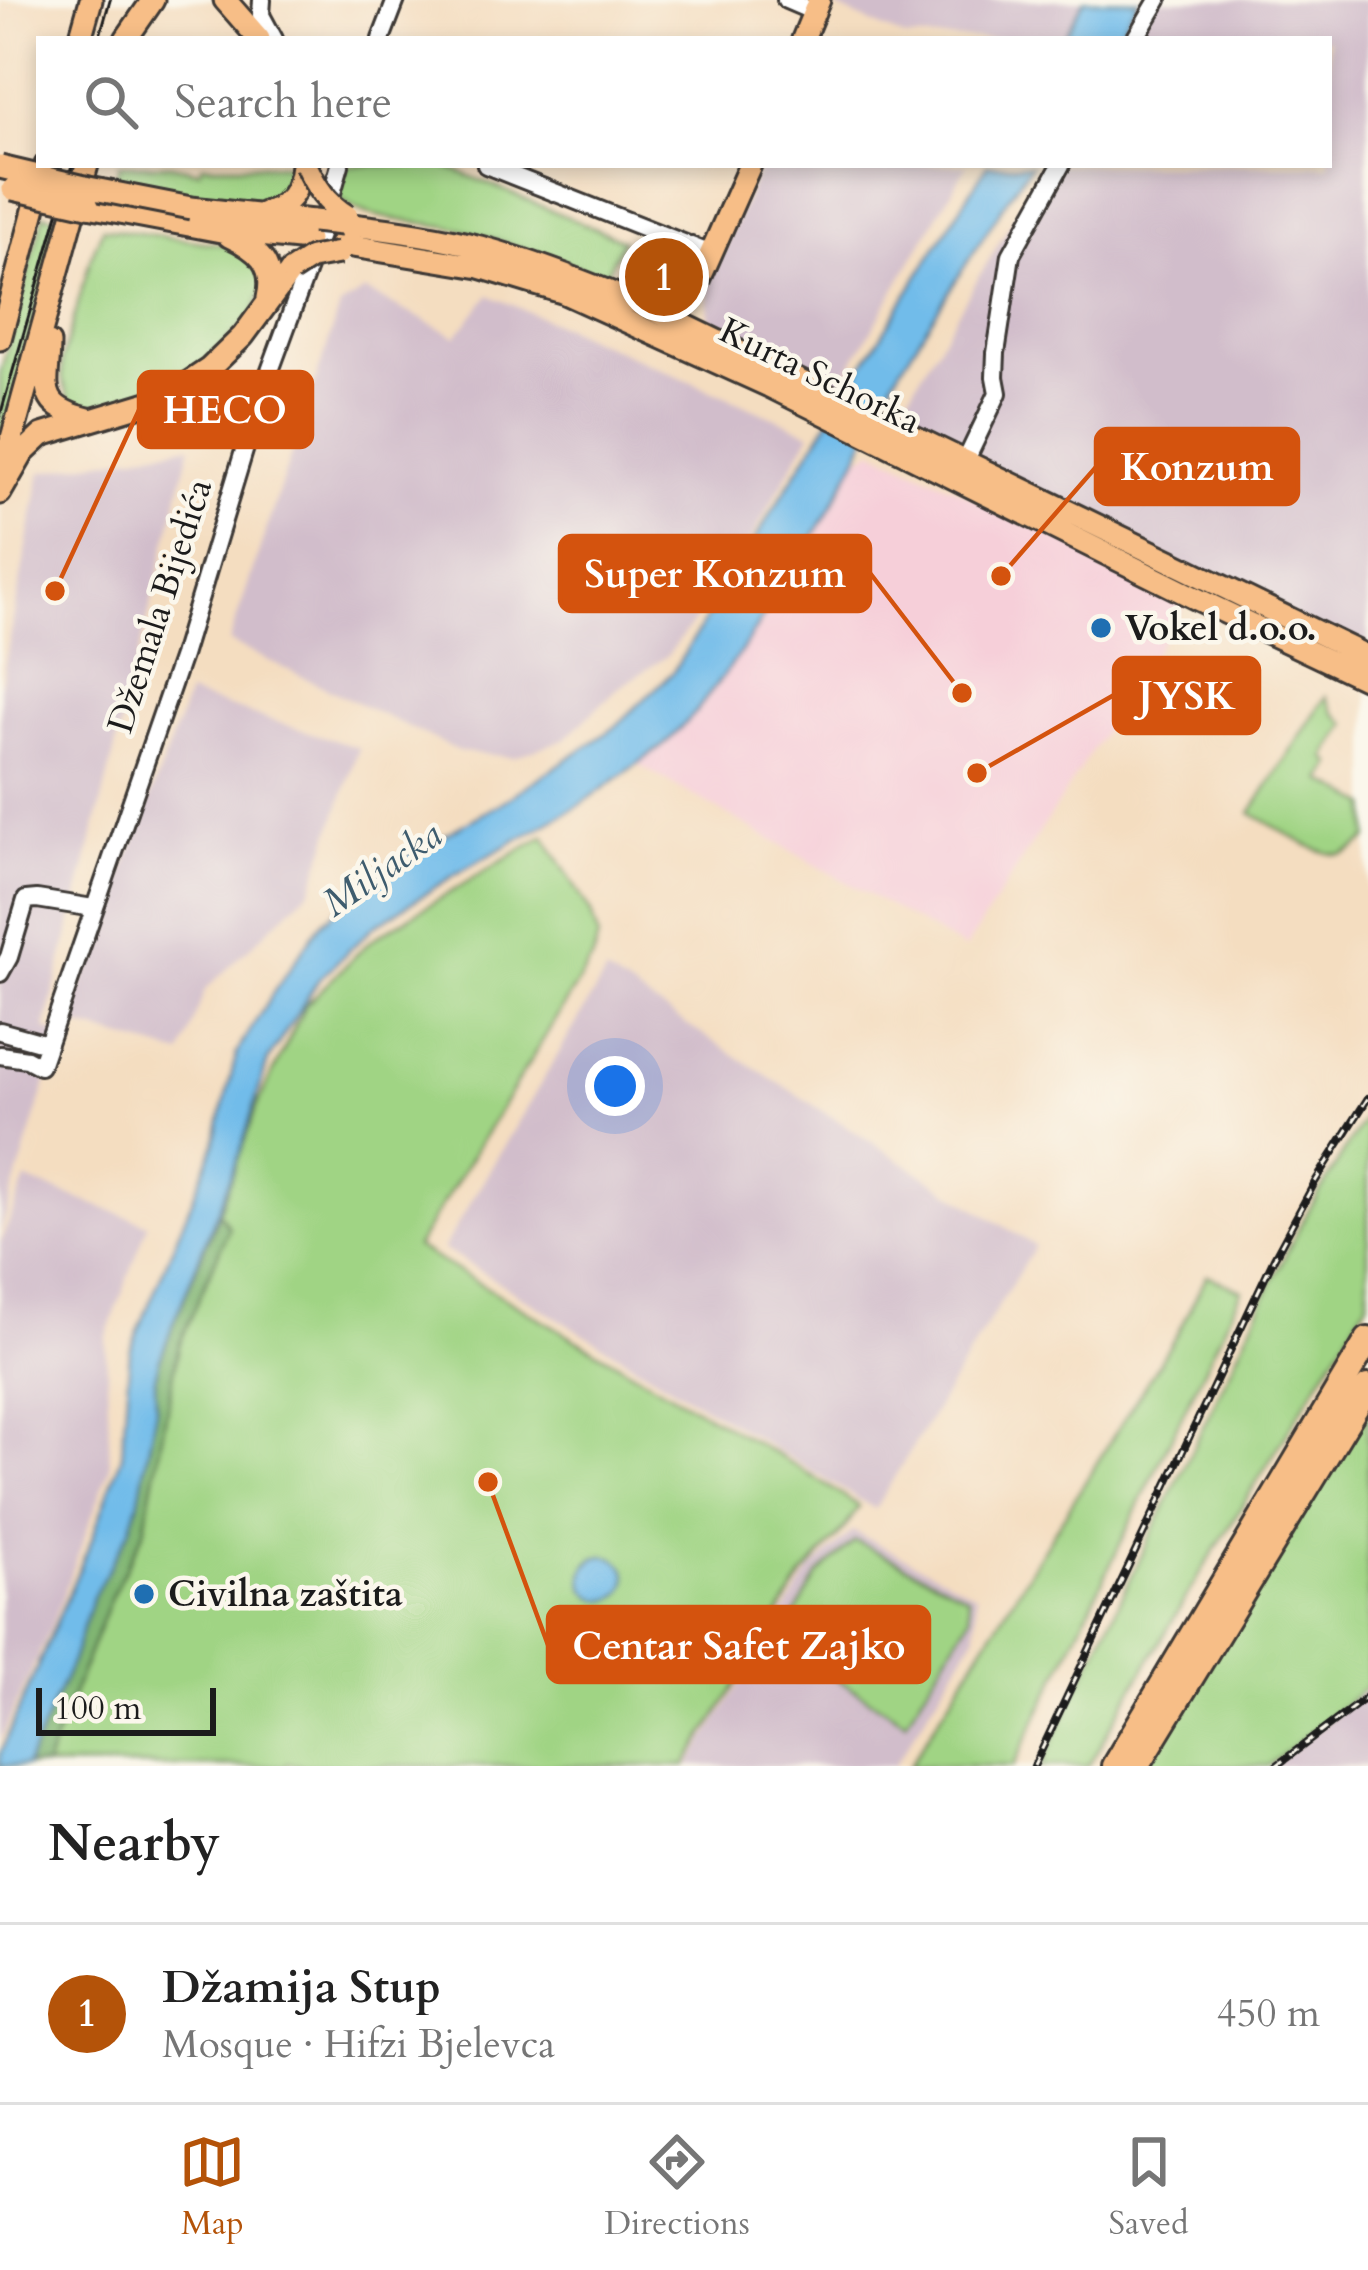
<!DOCTYPE html>
<meta charset="utf-8">
<style>
body{margin:0;font-family:Cardo,serif;background:#f2f2f2;color:#222}
.scale{position:absolute;left:36px;bottom:30px;width:180px;box-sizing:border-box;padding-left:12px;border:6px solid #1c1c1c;border-top:0;font-size:33px;line-height:42px;white-space:nowrap;color:#1c1c1c;-webkit-text-stroke:9px #fbf7ec;paint-order:stroke}
.you{position:absolute;left:615px;top:1086px;width:42px;height:42px;margin:-30px;border:9px solid #fff;border-radius:50%;background:#1a73e8;box-shadow:0 0 0 18px #1a73e833}
.badge{display:grid;place-items:center;width:78px;height:78px;border-radius:50%;background:#b45309;color:#fff;font-size:39px;font-weight:700}
.pin{position:absolute;translate:-50% -50%;border:6px solid #fff;box-shadow:0 3px 12px #0006}
.list{margin:0;padding:0;list-style:none}
h2{display:flex;justify-content:space-between;align-items:center;height:156px;margin:0;padding:0 48px;font-size:51px}
h2 small{font-size:39px;font-weight:400;color:#767676}
.list li{display:grid;grid-template-columns:78px 1fr auto;gap:36px;align-items:center;box-sizing:border-box;height:180px;padding:0 48px;border-top:3px solid #e0e0e0}
.list b{display:block;font-size:45px;white-space:nowrap}
.list p{margin:0;font-size:39px;white-space:nowrap;color:#767676}
.list em{font-size:39px;font-style:normal;color:#767676}
.icon{flex:none;width:66px;height:66px;fill:none;stroke:currentColor;stroke-width:2;stroke-linecap:round;stroke-linejoin:round}
.map{position:relative;flex:none;width:1368px;height:1766px;overflow:hidden}
.search{position:absolute;background:#fff;box-shadow:0 6px 18px #0003;left:36px;right:36px;top:36px;height:132px;display:flex;align-items:center;gap:30px;box-sizing:border-box;padding:0 42px;border-radius:0px;color:#767676;font-size:45px}
.sheet{height:336px;background:#fff}
nav{display:flex;justify-content:space-around;align-items:center;box-sizing:border-box;height:168px;border-top:3px solid #e0e0e0;background:#fff;font-size:33px;color:#767676}
nav a{display:grid;justify-items:center;gap:6px}
nav .on{color:#b45309}
.map>svg:first-child{display:block}
.built{fill:#f6cfd9}
.industrial{fill:#d1bdcb}
.green{fill:#a0d484;stroke:#5e7850;stroke-width:3}
.forest{fill:#80b672;stroke:#4e6947;stroke-width:3}
.water{fill:#71bcea;stroke:#466c83;stroke-width:3}
.lines{fill:none;stroke-linecap:round;stroke-linejoin:round}
.minor-casing{stroke:#3c3935;stroke-width:22}
.major-casing{stroke:#3c3935;stroke-width:27}
.highway-casing{stroke:#3c3935;stroke-width:30}
.minor{stroke:#fff;stroke-width:16}
.major{stroke:#f7be87;stroke-width:21}
.highway{stroke:#f7be87;stroke-width:24}
.tram{stroke:#1c1c1c;stroke-width:3}
.rail-casing{stroke:#1c1c1c;stroke-width:8}
.rail{stroke:#fbf7ec;stroke-width:3;stroke-dasharray:9;stroke-linecap:butt}
.major-bridge-casing{stroke:#3c3935;stroke-width:27;stroke-linecap:butt}
.major-bridge{stroke:#f7be87;stroke-width:21}
.poi-dot{fill:#1f6fb2;stroke:#fbf7ec;stroke-width:4.5}
.labels{text-anchor:middle;dominant-baseline:central;stroke-width:9;stroke-linejoin:round;paint-order:stroke}
.street-label{font-size:36px;fill:#1c1c1c;stroke:#fbf7ec}
.poi-label{font-size:36px;font-weight:bold;fill:#1c1c1c;stroke:#fbf7ec;text-anchor:start}
.water-label{font-size:39px;font-style:italic;fill:#3e5c6e;stroke:#fbf7ec}
.leader{fill:none;stroke:#d4530e;stroke-width:4.5}
.callout-dot{fill:#d4530e;stroke:#fbf7ec;stroke-width:4.5}
.callout{fill:#d4530e;stroke:#d4530e;stroke-width:4.5}
.callout-label{font-size:39px;text-anchor:middle;font-weight:bold;fill:#fff}
</style>
<div class="map">
<svg width="1368" height="1766" viewBox="0 0 1368 1766">
<rect width="100%" height="100%" fill="#fbf7ec"/>
<filter id="ink" filterUnits="userSpaceOnUse"><feTurbulence type="fractalNoise" baseFrequency=".00833" numOctaves="2"/><feDisplacementMap in="SourceGraphic" scale="24" xChannelSelector="R" yChannelSelector="G"/><feConvolveMatrix kernelMatrix="1 2 1 2 8 2 1 2 1" color-interpolation-filters="sRGB"/></filter>
<filter id="wash" filterUnits="userSpaceOnUse"><feTurbulence type="fractalNoise" baseFrequency=".004" numOctaves="4" result="noise"/><feDisplacementMap in="SourceGraphic" scale="48" xChannelSelector="R" yChannelSelector="G"/><feGaussianBlur stdDeviation="2.7" result="paint"/><feColorMatrix in="noise" values="0 0 0 0 0 0 0 0 0 0 0 0 0 0 0 0 0 1.4 0 .05"/><feComposite in="paint" operator="in"/></filter>
<g filter="url(#wash)">
<rect width="100%" height="100%" fill="#f4ddc0"/>
<path class="built" d="M 874,450 L 1188,600 L 965,949 L 637,764 L 664,745 L 743,649 L 831,508 L 857,458 Z"/>
<path class="industrial" d="M 828,0 L 1089,0 L 1067,39 L 907,39 L 826,3 Z
M 1144,0 L 1368,0 L 1368,657 L 893,422 L 1045,165 L 1329,165 L 1329,39 L 1121,39 Z
M 761,165 L 967,165 L 837,390 L 710,330 L 707,287 Z
M 365,291 L 456,336 L 489,295 L 811,433 L 731,574 L 667,656 L 617,689 L 565,739 L 514,757 L 461,752 L 229,642 L 340,307 Z
M 191,445 L 45,1029 L 61,1034 L 0,1234 L 0,689 L 41,472 Z
M 188,694 L 359,748 L 312,888 L 205,990 L 182,1055 L 68,1023 Z
M 606,973 L 1035,1246 L 875,1509 L 443,1249 Z
M 26,1180 L 148,1224 L 106,1338 L 110,1468 L 54,1620 L 0,1741 L 0,1243 Z
M 853,1531 L 976,1594 L 976,1634 L 894,1766 L 689,1766 L 811,1570 Z
M 1368,1689 L 1368,1766 L 1273,1766 Z"/>
<path class="green" d="M 119,165 L 171,165 L 199,171 L 202,165 L 292,165 L 289,187 L 264,206 L 232,206 L 115,184 Z
M 346,165 L 443,165 L 623,240 L 605,277 C 558,260 511,244 463,230 C 421,219 373,225 338,198 Z
M 44,214 L 65,221 L 0,457 L 0,374 Z
M 103,228 L 232,246 L 260,267 L 264,285 L 253,315 L 194,374 L 102,412 L 84,410 L 70,401 L 62,378 L 62,360 L 91,257 Z
M 1326,696 L 1334,712 L 1347,724 L 1326,758 L 1333,764 L 1323,781 L 1368,805 L 1368,839 C 1360,846 1352,852 1342,854 C 1319,858 1272,824 1251,813 Z
M 544,836 L 591,913 L 598,937 L 593,958 L 416,1247 L 796,1466 L 859,1506 L 845,1528 L 803,1576 L 686,1766 L 302,1766 L 287,1763 L 285,1766 L 45,1766 L 110,1599 L 144,1531 L 179,1345 L 229,1228 L 219,1212 L 259,1101 L 305,1006 L 371,940 Z
M 1368,1112 L 1368,1301 L 1191,1589 L 1088,1766 L 1041,1766 L 1272,1282 L 1300,1225 Z
M 1207,1275 L 1242,1290 L 1014,1766 L 909,1766 L 1178,1332 Z
M 1368,1409 L 1368,1686 L 1268,1766 L 1142,1766 Z
M 855,1541 L 968,1596 L 970,1617 L 906,1721 L 778,1644 L 818,1575 Z"/>
<path class="forest" d="M 219,1212 L 229,1228 L 179,1345 L 144,1531 L 110,1599 L 45,1766 L 26,1766 L 72,1661 L 92,1599 L 130,1529 L 138,1504 L 156,1409 L 155,1378 L 159,1361 Z"/>
<path class="water" d="M 1084,0 L 1139,0 L 1115,39 L 1063,39 Z
M 987,165 L 1031,165 L 1013,190 L 893,380 L 857,458 L 831,508 L 743,649 L 695,713 L 664,745 L 580,805 L 459,872 L 373,927 L 319,979 L 268,1060 L 241,1150 L 159,1361 L 155,1378 L 156,1409 L 138,1504 L 130,1530 L 92,1599 L 72,1661 L 26,1766 L 0,1766 L 0,1754 L 92,1539 L 122,1455 L 130,1351 L 213,1149 L 237,1052 L 273,993 L 322,922 L 390,866 L 498,805 L 614,728 L 673,672 Z
M583 1578a22 22 0 1 1 44 0a22 22 0 1 1-44 0Z"/>
</g>
<g filter="url(#ink)">
<g class="lines">
<defs>
<path id="minor" d="M 262,0 L 261,15 L 274,39
M 786,0 L 814,12
M 381,39 L 396,0
M 1135,39 L 1158,0
M 486,165 L 711,254
M 966,460 L 998,393 L 995,377 L 996,353 L 1011,255 L 1061,165
M 0,973 L 9,957 L 26,900 L 37,899 L 93,908
M 0,1031 L 47,1044
M 0,1055 L 27,1059 L 40,1066 L 182,656 L 260,398 L 320,235 L 340,165"/>
<path id="major" d="M 225,0 L 259,39
M 80,39 L 91,0
M 126,39 L 153,0
M 803,39 L 819,0
M 88,206 L 221,231 L 308,240
M 191,208 L 313,221
M 264,213 C 290,206 299,191 302,165
M 342,224 C 388,229 435,235 480,247 C 536,262 591,285 645,306 L 1368,657
M 229,236 C 257,249 276,264 268,298
M 340,244 L 480,267 L 562,292 L 769,386 L 1197,599 L 1368,680
M 652,307 C 672,309 683,302 696,287 L 750,165
M 0,339 L 46,165
M 49,343 C 49,384 33,406 88,419
M 3,471 L 87,165
M 0,493 L 23,453 L 42,435 L 151,402 L 188,383 L 209,369 L 243,336 L 291,271"/>
<path id="highway" d="M 1114,1766 L 1368,1340
M 1137,1766 L 1368,1387"/>
</defs>
<use href="#minor" class="minor-casing"/>
<use href="#major" class="major-casing"/>
<use href="#highway" class="highway-casing"/>
<use href="#minor" class="minor"/>
<use href="#major" class="major"/>
<use href="#highway" class="highway"/>
<path class="tram" d="M 99,39 L 110,0
M 0,416 L 72,165"/>
<defs>
<path id="rail" d="M 1034,1766 L 1274,1258 L 1315,1182 L 1368,1098
M 1276,1766 L 1368,1696"/>
</defs>
<use href="#rail" class="rail-casing"/>
<use href="#rail" class="rail"/>
<defs>
<path id="major-bridge" d="M 306,165 C 316,187 326,203 347,216
M 0,167 L 89,188 L 191,208
M 13,189 L 88,206
M 313,221 L 342,224
M 291,271 L 311,258 L 339,253"/>
</defs>
<use href="#major-bridge" class="major-bridge-casing"/>
<use href="#major-bridge" class="major-bridge"/>
</g>
</g>
<g class="poi-dot">
<circle cx="1101" cy="628" r="12"/>
<circle cx="144" cy="1594" r="12"/>
</g>
<g class="labels">
<g class="street-label">
<text transform="translate(820 376) rotate(26)">Kurta Schorka</text>
<text transform="translate(160 606) rotate(-72)">Džemala Bijedića</text>
</g>
<g class="poi-label">
<text x="1125" y="628">Vokel d.o.o.</text>
<text x="168" y="1594">Civilna zaštita</text>
</g>
<g class="water-label">
<text transform="translate(382 869) rotate(-35)">Miljacka</text>
</g>
</g>
<path class="leader" d="M55 591L139 410M1001 576L1096 467M962 693L870 573M977 773L1114 695M488 1482L548 1645"/>
<g class="callout-dot">
<circle cx="55" cy="591" r="12"/>
<circle cx="1001" cy="576" r="12"/>
<circle cx="962" cy="693" r="12"/>
<circle cx="977" cy="773" r="12"/>
<circle cx="488" cy="1482" r="12"/>
</g>
<g class="callout">
<rect x="139" y="372" width="173" height="75" rx="12"/>
<rect x="1096" y="429" width="202" height="75" rx="12"/>
<rect x="560" y="536" width="310" height="75" rx="12"/>
<rect x="1114" y="658" width="145" height="75" rx="12"/>
<rect x="548" y="1607" width="381" height="75" rx="12"/>
</g>
<g class="callout-label">
<text x="225" y="423">HECO</text>
<text x="1197" y="480">Konzum</text>
<text x="715" y="587">Super Konzum</text>
<text x="1187" y="709">JYSK</text>
<text x="739" y="1659">Centar Safet Zajko</text>
</g>
</svg>
<div class="scale">100 m</div>
<div class="you"></div>
<div class="pin badge" style="left:664px;top:277px">1</div>
<div class="search"><svg class="icon" aria-label="search" viewBox="0 0 24 24"><circle cx="10" cy="10" r="6"/><path d="M15 15l6 6"/></svg>Search here</div>
</div>
<section class="sheet">
<h2>Nearby<small></small></h2>
<ul class="list">
<li><span class="badge">1</span><div><b>Džamija Stup</b><p>Mosque · Hifzi Bjelevca</p></div><em>450 m</em></li>
</ul>
</section>
<nav>
<a class="on"><svg class="icon" aria-label="map" viewBox="0 0 24 24"><path d="M3 6l6-2 6 2 6-2v14l-6 2-6-2-6 2zM9 4v14M15 6v14"/></svg>Map</a>
<a><svg class="icon" aria-label="directions" viewBox="0 0 24 24"><path d="M12 3l9 9-9 9-9-9zM9 14v-3h6M13 9l2 2-2 2"/></svg>Directions</a>
<a><svg class="icon" aria-label="saved" viewBox="0 0 24 24"><path d="M7 4h10v16l-5-4-5 4z"/></svg>Saved</a>
</nav>
